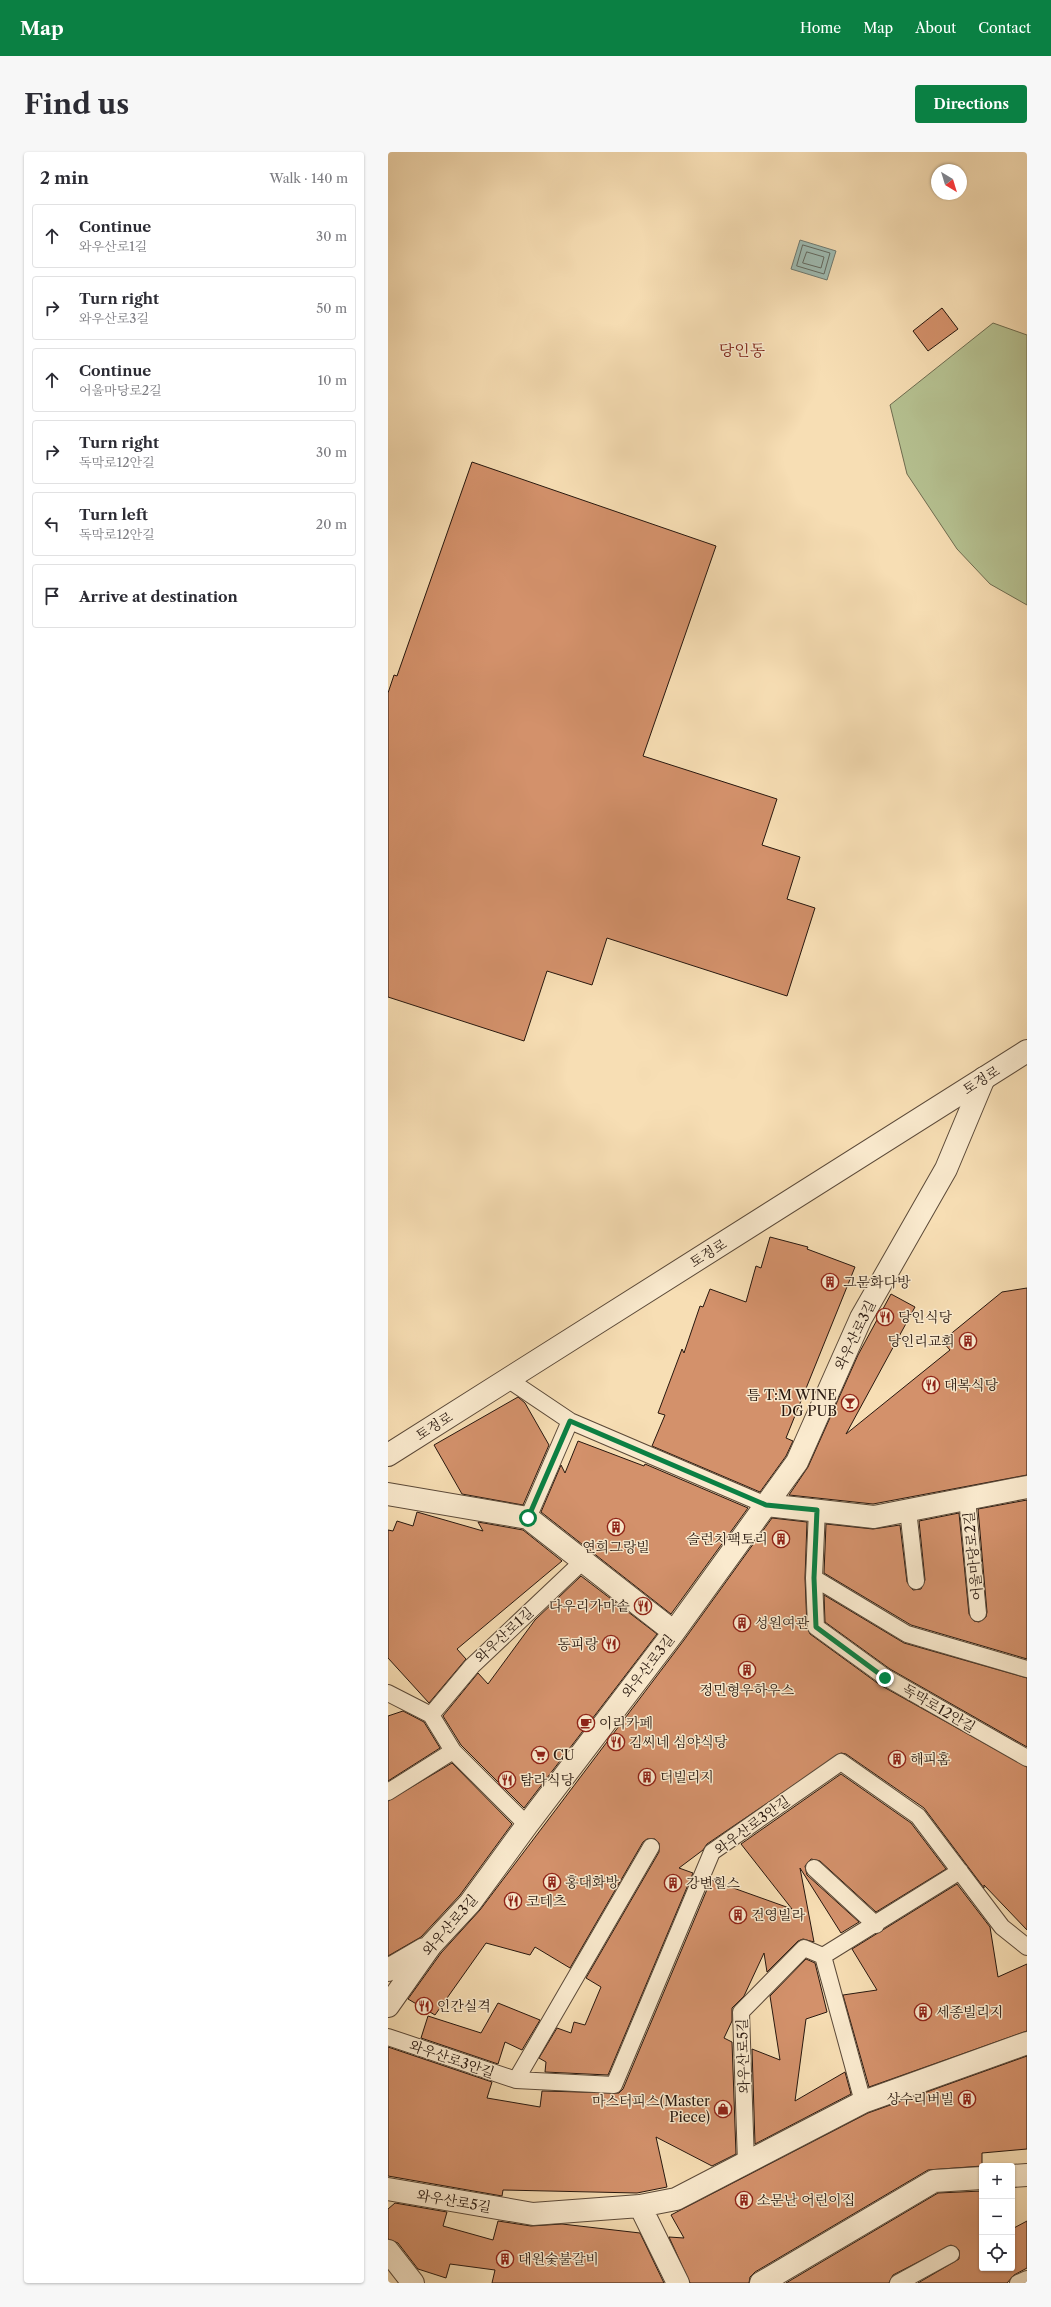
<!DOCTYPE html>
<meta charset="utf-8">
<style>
body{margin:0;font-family:"Libre Caslon Text","Noto Serif KR",serif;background:#f7f7f7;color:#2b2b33}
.controls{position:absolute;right:12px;bottom:12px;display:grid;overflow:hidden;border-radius:4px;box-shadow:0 1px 3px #0004}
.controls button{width:36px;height:36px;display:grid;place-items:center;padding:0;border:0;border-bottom:1px solid #e1e1e2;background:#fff;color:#2b2b33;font:20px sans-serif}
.compass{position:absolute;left:543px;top:12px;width:36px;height:36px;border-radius:50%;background:#fff;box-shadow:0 1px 3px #0004;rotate:142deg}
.stop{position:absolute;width:12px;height:12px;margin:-9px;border:3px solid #0b8043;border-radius:50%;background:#fff}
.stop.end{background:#0b8043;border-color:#fff;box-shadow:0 1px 4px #0008}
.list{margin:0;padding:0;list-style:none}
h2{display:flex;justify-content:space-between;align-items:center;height:52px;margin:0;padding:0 16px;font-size:17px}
h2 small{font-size:13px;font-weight:400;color:#7c7c81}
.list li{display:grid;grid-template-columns:26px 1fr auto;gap:12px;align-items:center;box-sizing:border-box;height:64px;margin:0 8px 8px;padding:0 8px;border:1px solid #e1e1e2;border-radius:4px}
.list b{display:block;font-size:15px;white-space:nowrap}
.list p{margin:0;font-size:13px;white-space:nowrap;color:#7c7c81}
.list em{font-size:13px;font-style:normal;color:#7c7c81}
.icon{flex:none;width:22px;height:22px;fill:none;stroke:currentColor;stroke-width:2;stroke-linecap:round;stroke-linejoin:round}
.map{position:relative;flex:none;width:639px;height:2131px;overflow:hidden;border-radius:4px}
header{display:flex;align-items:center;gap:24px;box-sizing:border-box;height:56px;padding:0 20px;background:#0b8043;color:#fff}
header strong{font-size:19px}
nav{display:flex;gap:22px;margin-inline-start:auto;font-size:14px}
.intro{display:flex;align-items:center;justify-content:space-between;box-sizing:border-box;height:96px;padding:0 24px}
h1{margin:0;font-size:28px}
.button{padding:10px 18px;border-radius:4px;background:#0b8043;color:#fff;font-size:14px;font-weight:700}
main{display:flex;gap:24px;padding:0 24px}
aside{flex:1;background:#fff;border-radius:4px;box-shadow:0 1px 3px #0004}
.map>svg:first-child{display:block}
.green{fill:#b6c292;stroke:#6e6c50}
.water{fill:#9ebbb2;stroke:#6e7970}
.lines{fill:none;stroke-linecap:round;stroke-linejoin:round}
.shore{stroke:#626960;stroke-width:1}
.building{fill:#d3916b;stroke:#27170e}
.service-casing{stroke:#5b4938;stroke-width:18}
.minor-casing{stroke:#5b4938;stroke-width:24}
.tertiary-casing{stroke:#5b4938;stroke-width:24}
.service{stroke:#faeace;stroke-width:16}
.minor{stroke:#faeace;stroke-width:22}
.tertiary{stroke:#faeace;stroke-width:22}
.route{stroke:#0b8043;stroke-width:5}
.labels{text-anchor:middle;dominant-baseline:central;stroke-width:3;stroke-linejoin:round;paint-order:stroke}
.street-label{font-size:14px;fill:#27170e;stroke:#faeace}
.poi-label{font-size:14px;fill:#27170e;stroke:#faeace;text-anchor:start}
.quarter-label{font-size:16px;fill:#7a1f14;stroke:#faeace}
</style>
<header>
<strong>Map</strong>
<nav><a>Home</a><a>Map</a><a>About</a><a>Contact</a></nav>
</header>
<div class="intro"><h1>Find us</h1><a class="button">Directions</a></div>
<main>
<aside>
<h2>2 min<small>Walk · 140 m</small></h2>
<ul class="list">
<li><svg class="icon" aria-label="ahead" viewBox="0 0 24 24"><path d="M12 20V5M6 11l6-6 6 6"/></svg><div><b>Continue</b><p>와우산로1길</p></div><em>30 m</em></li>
<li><svg class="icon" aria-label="right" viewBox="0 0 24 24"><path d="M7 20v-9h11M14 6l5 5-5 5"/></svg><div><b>Turn right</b><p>와우산로3길</p></div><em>50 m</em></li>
<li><svg class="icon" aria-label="ahead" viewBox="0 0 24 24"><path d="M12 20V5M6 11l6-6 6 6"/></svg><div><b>Continue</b><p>어울마당로2길</p></div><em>10 m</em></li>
<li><svg class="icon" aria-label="right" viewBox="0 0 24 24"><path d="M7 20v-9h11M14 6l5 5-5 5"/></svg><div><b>Turn right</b><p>독막로12안길</p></div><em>30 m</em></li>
<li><svg class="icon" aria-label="left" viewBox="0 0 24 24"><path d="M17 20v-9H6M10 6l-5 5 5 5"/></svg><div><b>Turn left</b><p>독막로12안길</p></div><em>20 m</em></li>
<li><svg class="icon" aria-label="arrive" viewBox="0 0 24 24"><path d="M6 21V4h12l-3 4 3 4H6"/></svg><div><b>Arrive at destination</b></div></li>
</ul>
</aside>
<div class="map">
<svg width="639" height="2131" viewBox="0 0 639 2131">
<rect width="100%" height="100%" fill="#f7deb4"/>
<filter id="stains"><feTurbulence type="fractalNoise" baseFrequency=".005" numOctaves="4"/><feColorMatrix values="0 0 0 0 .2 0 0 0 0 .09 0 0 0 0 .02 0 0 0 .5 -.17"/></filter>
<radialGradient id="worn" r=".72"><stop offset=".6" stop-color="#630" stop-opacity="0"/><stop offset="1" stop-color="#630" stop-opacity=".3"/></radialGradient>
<path class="green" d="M 605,171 L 639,183 L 639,453 L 602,432 L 569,397 L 519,322 L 502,253 Z"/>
<path class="water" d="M 412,88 L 448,99 L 439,128 L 403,117 Z"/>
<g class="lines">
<path class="shore" d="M 415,93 L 442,101 L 436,122 L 409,114 Z
M 419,100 L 436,105 L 433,116 L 415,111 Z"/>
</g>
<path class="building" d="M 554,156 L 570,177 L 540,199 L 525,179 Z
M 84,310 L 328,394 L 255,604 L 389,647 L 374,693 L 412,705 L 399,747 L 427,756 L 399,844 L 219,786 L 204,833 L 159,819 L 136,889 L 0,845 L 0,541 L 6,523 L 9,524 Z
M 382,1085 L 420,1095 L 419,1097 L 467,1115 L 398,1286 L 405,1289 L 398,1304 L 372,1340 L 264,1294 L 277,1263 L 270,1261 L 294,1197 L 296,1201 L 312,1154 L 315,1155 L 322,1137 L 358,1150 L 368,1114 L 373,1116 Z
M 639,1136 L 639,1323 L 485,1352 L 401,1343 L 420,1315 L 470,1203 L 503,1142 L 527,1155 L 458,1282 L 562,1198 L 554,1189 L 614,1140 Z
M 130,1245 L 137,1251 L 161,1293 L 135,1353 L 74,1342 L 46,1293 Z
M 190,1289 L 256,1314 L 257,1312 L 360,1356 L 283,1462 L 153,1360 L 173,1313 L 177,1321 Z
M 639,1348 L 639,1507 L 523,1473 L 436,1421 L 438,1372 L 485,1377 L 512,1373 L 519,1430 L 525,1438 L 533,1437 L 537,1428 L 531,1369 L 571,1361 L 581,1462 L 586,1469 L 591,1470 L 598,1465 L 599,1460 L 590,1357 Z
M 29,1360 L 95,1379 L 90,1370 L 135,1378 L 174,1409 L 69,1497 L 78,1507 L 41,1551 L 0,1506 L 0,1378 L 5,1379 L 9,1369 L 25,1374 Z
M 384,1366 L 419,1370 L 417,1426 L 419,1475 L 422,1482 L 492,1533 L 639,1615 L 639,1778 L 596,1733 L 596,1736 L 536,1656 L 458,1602 L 453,1601 L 319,1692 L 315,1698 L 291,1716 L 305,1721 L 220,1923 L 157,1920 L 158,1910 L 151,1906 L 169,1876 L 183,1881 L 186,1870 L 197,1873 L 213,1835 L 198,1826 L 271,1700 L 271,1691 L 267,1687 L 259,1687 L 255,1690 L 182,1816 L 147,1795 L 142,1803 L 98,1791 L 47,1863 L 20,1847 L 53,1801 L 92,1758 L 296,1488 Z
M 193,1424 L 269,1482 L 136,1656 L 73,1593 L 55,1564 L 90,1521 L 100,1532 L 147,1468 Z
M 436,1443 L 516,1491 L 639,1526 L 639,1595 L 502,1517 L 437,1470 Z
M 15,1559 L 36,1570 L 52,1596 L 0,1629 L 0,1564 Z
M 64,1611 L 124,1672 L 72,1743 L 33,1785 L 0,1804 L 0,1649 Z
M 453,1622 L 523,1671 L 558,1717 L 488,1760 L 432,1709 L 423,1707 L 417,1714 L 419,1723 L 471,1770 L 453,1781 L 412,1716 L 426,1790 L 415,1787 L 410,1789 L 379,1820 L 376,1801 L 356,1844 L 344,1856 L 344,1869 L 336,1886 L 344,1890 L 348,2002 L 324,2014 L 268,1985 L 279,2035 L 249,2041 L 115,2038 L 114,2044 L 0,2024 L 0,1895 L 104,1930 L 99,1946 L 152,1955 L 154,1939 L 231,1941 L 235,1937 L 323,1728 L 404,1757 L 353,1692 Z
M 569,1732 L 602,1775 L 610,1825 L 639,1812 L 639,1879 L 481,1935 L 455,1843 L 489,1838 L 464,1797 Z
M 418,1807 L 427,1811 L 439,1860 L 418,1867 L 407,1949 L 457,1920 L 463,1942 L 367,1992 L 364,1897 L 392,1908 L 382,1844 Z
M 110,1851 L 152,1868 L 134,1898 L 117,1890 L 110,1912 L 33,1886 L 40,1864 L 93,1881 Z
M 639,1904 L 639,1997 L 594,2001 L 594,2014 L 540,2018 L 367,2120 L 362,2125 L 361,2131 L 302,2131 L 281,2085 L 296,2086 L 283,2063 L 480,1961 Z
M 594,2039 L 594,2116 L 624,2116 L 624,2077 L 639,2069 L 639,2116 L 626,2123 L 619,2131 L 530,2131 L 571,2107 L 571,2098 L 563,2093 L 505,2123 L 501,2131 L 398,2131 L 550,2041 Z
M 7,2051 L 59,2060 L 55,2074 L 105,2088 L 110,2069 L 143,2074 L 174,2072 L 252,2081 L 276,2131 L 104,2131 L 107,2118 L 62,2112 L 58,2126 L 30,2117 L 10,2091 L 0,2087 L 0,2057 Z"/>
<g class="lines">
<defs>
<path id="service" d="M 121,1228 L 182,1269 L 378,1353
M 579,1346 L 590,1461
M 429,1358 L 426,1426 L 428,1475 L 497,1525 L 639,1606
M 520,1358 L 528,1429
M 140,1366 L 182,1269
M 426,1426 L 519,1482 L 639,1517
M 0,1541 L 43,1563
M 65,1599 L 139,1673
M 0,1640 L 65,1599 L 43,1563 L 84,1514 L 195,1409
M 426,1716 L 488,1773
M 0,1885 L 128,1928 L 226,1933 L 324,1700 L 453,1610 L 530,1664 L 614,1775 L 639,1795
M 128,1928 L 263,1695
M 475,1950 L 435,1804 L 572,1719
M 358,2011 L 353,1860 L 416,1796 L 435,1804
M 510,2131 L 563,2102
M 630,2131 L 639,2127"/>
<path id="minor" d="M 0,1342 L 140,1366 L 286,1480
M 378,1353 L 486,1365 L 639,1335
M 0,1818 L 36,1797
M 0,1854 L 43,1793 L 82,1751 L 139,1673 L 286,1480 L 409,1310 L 473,1166 L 558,1017 L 596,926
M 624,2024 L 639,2023
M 0,2037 L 145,2062 L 252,2054 L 288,2047 L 475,1950 L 639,1891
M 252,2054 L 290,2131
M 373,2131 L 546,2029 L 594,2026"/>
<path id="tertiary" d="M 0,1303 L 639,899
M 0,2099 L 25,2131"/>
</defs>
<use href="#service" class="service-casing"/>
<use href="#minor" class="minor-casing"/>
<use href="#tertiary" class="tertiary-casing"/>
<use href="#service" class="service"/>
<use href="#minor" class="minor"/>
<use href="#tertiary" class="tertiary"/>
</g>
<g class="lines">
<path class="route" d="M 140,1366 L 182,1269 L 378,1353 L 429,1358 L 426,1426 L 428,1475 L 497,1526"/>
</g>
<defs>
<symbol id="building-ring" viewBox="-11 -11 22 22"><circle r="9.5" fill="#faeace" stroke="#8f2418" stroke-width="1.5"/><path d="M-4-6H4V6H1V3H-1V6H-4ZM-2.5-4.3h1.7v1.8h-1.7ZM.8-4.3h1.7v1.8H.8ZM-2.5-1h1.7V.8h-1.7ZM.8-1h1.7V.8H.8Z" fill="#8f2418"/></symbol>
<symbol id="restaurant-ring" viewBox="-11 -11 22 22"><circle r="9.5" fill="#faeace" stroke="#8f2418" stroke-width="1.5"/><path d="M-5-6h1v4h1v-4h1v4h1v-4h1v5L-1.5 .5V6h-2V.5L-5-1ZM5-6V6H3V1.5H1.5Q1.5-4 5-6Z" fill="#8f2418"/></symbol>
<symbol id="bar-ring" viewBox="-11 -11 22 22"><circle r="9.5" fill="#faeace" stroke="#8f2418" stroke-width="1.5"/><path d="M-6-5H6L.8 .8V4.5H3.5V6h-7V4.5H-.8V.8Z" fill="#8f2418"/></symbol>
<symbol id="cafe-ring" viewBox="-11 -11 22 22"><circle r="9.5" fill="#faeace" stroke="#8f2418" stroke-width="1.5"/><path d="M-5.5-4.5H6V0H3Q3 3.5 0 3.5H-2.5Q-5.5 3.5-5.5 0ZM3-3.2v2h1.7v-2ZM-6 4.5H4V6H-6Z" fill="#8f2418"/></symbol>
<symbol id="supermarket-ring" viewBox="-11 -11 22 22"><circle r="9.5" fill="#faeace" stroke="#8f2418" stroke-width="1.5"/><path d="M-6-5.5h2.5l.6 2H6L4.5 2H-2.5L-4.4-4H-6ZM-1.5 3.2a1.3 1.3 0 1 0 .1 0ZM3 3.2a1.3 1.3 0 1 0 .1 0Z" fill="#8f2418"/></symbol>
<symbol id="shop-ring" viewBox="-11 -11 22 22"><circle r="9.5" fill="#faeace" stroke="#8f2418" stroke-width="1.5"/><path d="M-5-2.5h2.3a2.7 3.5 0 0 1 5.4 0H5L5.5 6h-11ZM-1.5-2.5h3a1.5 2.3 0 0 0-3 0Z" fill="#8f2418"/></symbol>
</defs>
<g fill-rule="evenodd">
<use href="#building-ring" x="432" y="1120" width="20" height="20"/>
<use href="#restaurant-ring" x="487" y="1155" width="20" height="20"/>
<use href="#building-ring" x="570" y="1179" width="20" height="20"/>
<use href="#restaurant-ring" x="533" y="1223" width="20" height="20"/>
<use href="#bar-ring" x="452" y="1241" width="20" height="20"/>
<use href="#building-ring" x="218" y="1365" width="20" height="20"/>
<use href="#building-ring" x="383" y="1377" width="20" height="20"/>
<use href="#restaurant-ring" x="245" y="1444" width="20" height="20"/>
<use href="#building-ring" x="344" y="1461" width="20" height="20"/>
<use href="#restaurant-ring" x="213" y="1482" width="20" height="20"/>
<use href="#building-ring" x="349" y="1508" width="20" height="20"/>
<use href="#cafe-ring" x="188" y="1561" width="20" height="20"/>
<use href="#restaurant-ring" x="218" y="1580" width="20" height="20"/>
<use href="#supermarket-ring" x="142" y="1593" width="20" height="20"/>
<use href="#building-ring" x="499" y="1597" width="20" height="20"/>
<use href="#building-ring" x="249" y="1615" width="20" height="20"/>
<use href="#restaurant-ring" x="109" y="1618" width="20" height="20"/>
<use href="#building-ring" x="154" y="1720" width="20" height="20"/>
<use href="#building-ring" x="275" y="1721" width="20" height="20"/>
<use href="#restaurant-ring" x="115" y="1739" width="20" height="20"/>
<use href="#building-ring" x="340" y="1753" width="20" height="20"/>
<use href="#restaurant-ring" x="26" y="1844" width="20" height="20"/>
<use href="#building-ring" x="525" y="1850" width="20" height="20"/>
<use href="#building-ring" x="569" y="1937" width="20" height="20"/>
<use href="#shop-ring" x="325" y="1947" width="20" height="20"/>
<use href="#building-ring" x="346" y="2038" width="20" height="20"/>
<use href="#building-ring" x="107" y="2097" width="20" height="20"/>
</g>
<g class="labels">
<g class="street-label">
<text transform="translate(593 928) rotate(-32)">토정로</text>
<text transform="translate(320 1101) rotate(-32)">토정로</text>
<text transform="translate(467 1183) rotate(-64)">와우산로3길</text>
<text transform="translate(46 1274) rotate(-32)">토정로</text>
<text transform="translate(585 1404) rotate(-96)">어울마당로2길</text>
<text transform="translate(116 1483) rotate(-43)">와우산로1길</text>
<text transform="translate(260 1514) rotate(-52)">와우산로3길</text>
<text transform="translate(551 1556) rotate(30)">독막로12안길</text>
<text transform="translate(364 1673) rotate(-36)">와우산로3안길</text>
<text transform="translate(62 1773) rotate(-49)">와우산로3길</text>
<text transform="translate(355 1904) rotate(-92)">와우산로5길</text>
<text transform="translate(64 1907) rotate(19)">와우산로3안길</text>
<text transform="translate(66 2049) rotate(10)">와우산로5길</text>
</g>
<g class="poi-label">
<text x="455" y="1130">그문화다방</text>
<text x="510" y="1165">당인식당</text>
<text x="567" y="1189" text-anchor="end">당인리교회</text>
<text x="556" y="1233">대복식당</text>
<text x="449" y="1243" text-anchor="end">틈 T:M WINE<tspan x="449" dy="16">DG PUB</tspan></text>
<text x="380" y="1387" text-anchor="end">슬런치팩토리</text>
<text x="228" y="1395" text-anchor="middle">연희그랑빌</text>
<text x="242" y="1454" text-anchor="end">다우리가마솥</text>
<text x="367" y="1471">성원여관</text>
<text x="210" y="1492" text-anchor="end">동피랑</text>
<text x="359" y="1538" text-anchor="middle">정민형우하우스</text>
<text x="211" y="1571">이리카페</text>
<text x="241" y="1590">김씨네 심야식당</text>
<text x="165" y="1603">CU</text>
<text x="522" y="1607">해피홈</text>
<text x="272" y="1625">더빌리지</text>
<text x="132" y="1628">탐라식당</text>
<text x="177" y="1730">홍대화방</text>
<text x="298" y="1731">강변힐스</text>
<text x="138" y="1749">코테츠</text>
<text x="363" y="1763">건영빌라</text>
<text x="49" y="1854">인간실격</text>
<text x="548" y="1860">세종빌리지</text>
<text x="566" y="1947" text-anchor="end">상수리버빌</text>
<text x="322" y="1949" text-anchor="end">마스터피스(Master<tspan x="322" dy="16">Piece)</tspan></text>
<text x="369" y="2048">소문난 어린이집</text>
<text x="130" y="2107">대원숯불갈비</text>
</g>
<g class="quarter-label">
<text x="354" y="198">당인동</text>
</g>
</g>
<rect width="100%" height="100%" filter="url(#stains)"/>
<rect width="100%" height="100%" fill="url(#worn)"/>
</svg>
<div class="controls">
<button>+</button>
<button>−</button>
<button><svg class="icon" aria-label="locate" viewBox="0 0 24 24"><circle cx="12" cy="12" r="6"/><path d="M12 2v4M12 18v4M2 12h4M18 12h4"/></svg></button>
</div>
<svg class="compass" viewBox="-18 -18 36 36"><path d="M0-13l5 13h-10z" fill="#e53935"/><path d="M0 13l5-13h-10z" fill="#7c7c81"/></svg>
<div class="stop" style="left:140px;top:1366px"></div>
<div class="stop end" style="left:497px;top:1526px"></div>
</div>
</main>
